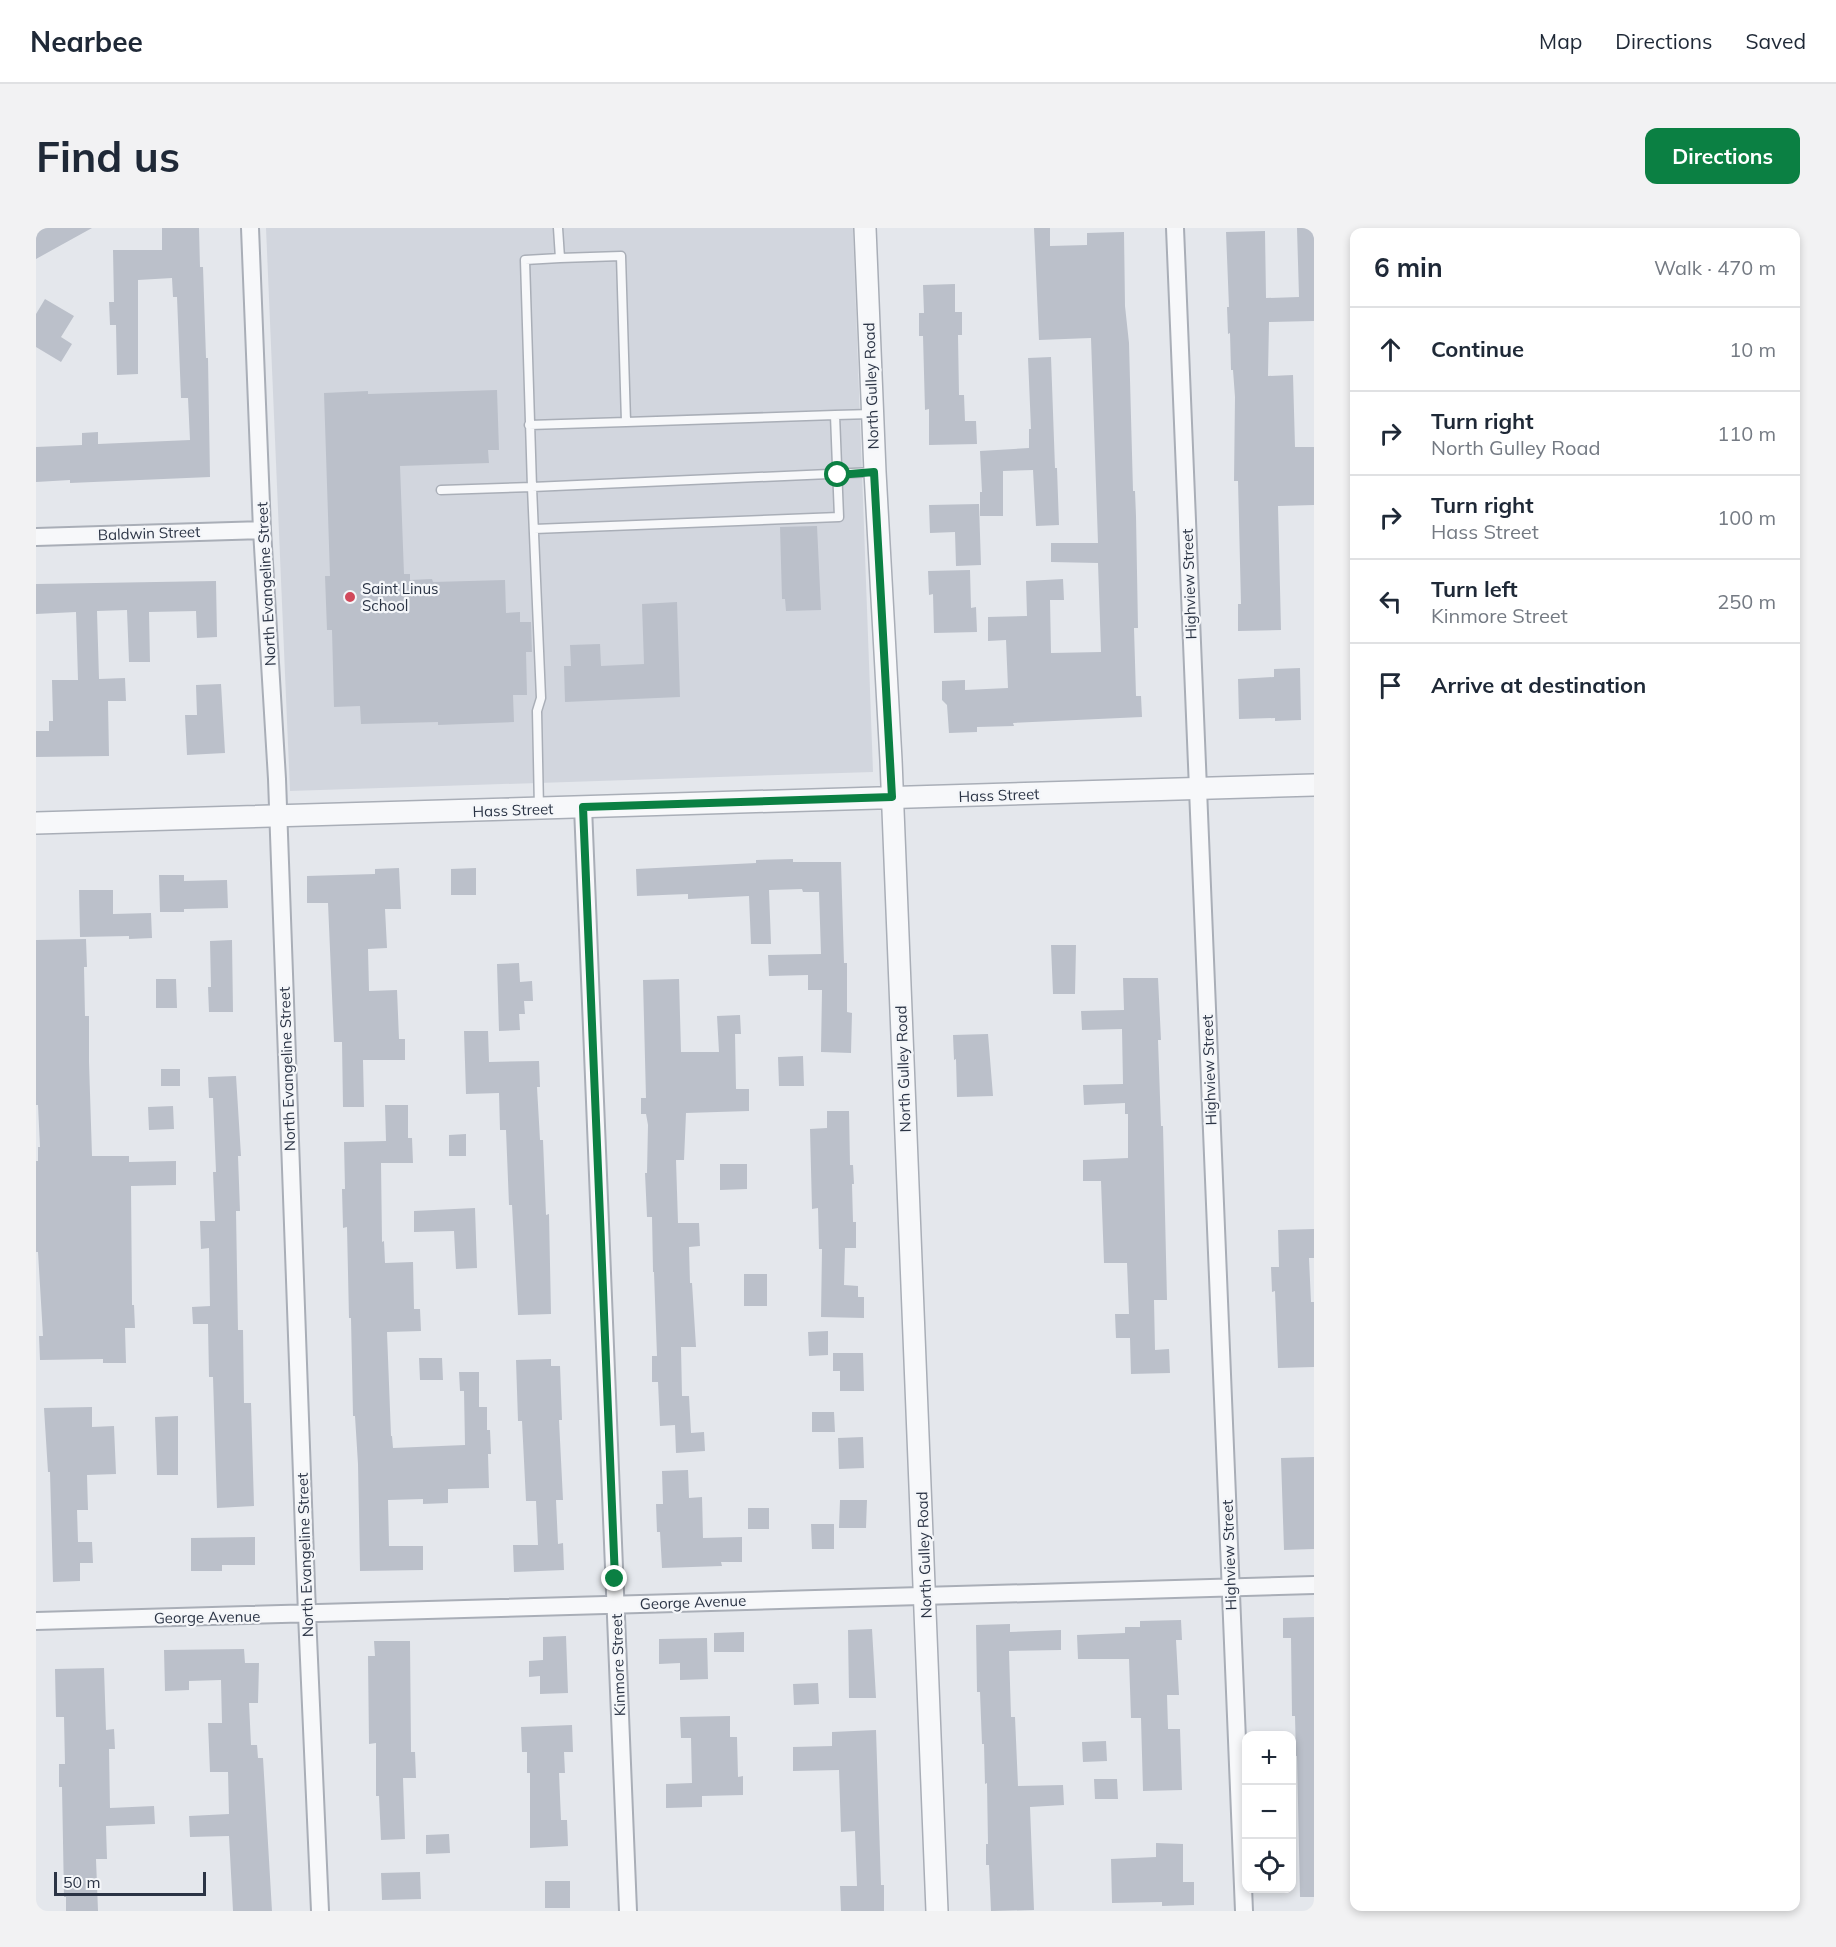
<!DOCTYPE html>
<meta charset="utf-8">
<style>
body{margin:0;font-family:Mulish,sans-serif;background:#f2f2f3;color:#1f2937}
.controls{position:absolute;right:18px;bottom:18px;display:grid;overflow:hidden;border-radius:12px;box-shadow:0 3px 9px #0003}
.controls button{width:54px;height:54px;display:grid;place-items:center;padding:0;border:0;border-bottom:2px solid #e0e1e3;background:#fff;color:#1f2937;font:30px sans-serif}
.scale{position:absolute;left:18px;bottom:15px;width:152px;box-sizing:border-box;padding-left:6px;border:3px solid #2b3445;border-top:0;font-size:16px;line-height:21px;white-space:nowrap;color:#2b3445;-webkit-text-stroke:4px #f4f6f9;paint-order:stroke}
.stop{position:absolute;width:18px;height:18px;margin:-14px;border:4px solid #0b8043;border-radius:50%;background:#fff}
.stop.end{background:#0b8043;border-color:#fff;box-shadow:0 2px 6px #0008}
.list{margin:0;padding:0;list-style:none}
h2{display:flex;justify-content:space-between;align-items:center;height:78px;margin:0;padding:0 24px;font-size:26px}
h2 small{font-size:20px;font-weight:400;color:#747a83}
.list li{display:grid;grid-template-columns:39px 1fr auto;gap:18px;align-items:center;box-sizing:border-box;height:84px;padding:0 24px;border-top:2px solid #e0e1e3}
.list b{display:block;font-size:22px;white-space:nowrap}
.list p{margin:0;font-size:20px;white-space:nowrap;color:#747a83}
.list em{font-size:20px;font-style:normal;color:#747a83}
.icon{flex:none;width:33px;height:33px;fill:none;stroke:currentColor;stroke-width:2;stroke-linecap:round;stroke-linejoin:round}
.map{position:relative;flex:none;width:1278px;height:1683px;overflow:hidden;border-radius:12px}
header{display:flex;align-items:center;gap:36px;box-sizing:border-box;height:84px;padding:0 30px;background:#fff;border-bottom:2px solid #e0e1e3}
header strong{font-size:28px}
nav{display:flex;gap:33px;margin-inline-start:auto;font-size:21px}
.intro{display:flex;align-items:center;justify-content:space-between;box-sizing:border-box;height:144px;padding:0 36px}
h1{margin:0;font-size:42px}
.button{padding:15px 27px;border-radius:12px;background:#0b8043;color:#fff;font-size:21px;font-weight:700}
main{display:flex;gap:36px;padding:0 36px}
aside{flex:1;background:#fff;border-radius:12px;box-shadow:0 3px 9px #0003}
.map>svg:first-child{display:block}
.built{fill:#d2d6de}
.building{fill:#bbc0ca}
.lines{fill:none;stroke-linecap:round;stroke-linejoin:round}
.service-casing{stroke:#a9aeb7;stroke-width:11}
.minor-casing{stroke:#a9aeb7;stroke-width:20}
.tertiary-casing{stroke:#a9aeb7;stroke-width:24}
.service{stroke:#f7f8fa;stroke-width:8}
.minor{stroke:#f7f8fa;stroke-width:16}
.tertiary{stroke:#f7f8fa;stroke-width:21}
.route{stroke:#0b8043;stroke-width:8}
.poi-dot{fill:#d1495b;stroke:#f4f6f9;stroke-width:2}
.labels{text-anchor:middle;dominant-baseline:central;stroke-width:4.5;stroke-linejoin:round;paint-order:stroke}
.street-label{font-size:15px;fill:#2b3445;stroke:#f4f6f9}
.poi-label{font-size:15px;fill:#2b3445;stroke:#f4f6f9;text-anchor:start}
</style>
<header>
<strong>Nearbee</strong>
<nav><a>Map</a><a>Directions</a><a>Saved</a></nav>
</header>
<div class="intro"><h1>Find us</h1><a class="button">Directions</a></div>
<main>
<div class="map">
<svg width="1278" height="1683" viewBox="0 0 1278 1683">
<rect width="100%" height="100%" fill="#e4e7ec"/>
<path class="built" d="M 230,0 L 817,0 L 837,544 L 254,563 Z"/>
<path class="building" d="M 0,0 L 56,0 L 0,31 Z
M 126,0 L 163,0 L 164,39 L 167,39 L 170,130 L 172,130 L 174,249 L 34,255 L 34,252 L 0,254 L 0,219 L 46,217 L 46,205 L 62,204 L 62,216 L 154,212 L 152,170 L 145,170 L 141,69 L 137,69 L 136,50 L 102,52 L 102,146 L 81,147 L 80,97 L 74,97 L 73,74 L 78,74 L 77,22 L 126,22 Z
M 998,0 L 1014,0 L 1014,18 L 1051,17 L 1051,5 L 1088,4 L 1089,78 L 1093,115 L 1097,263 L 1099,263 L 1100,288 L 1102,400 L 1098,400 L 1100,468 L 1105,468 L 1106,489 L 977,495 L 978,498 L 941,499 L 941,504 L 913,505 L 911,477 L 906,472 L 906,453 L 929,452 L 929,462 L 972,460 L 970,412 L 952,413 L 952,389 L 991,388 L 990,353 L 1027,351 L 1028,372 L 1014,372 L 1015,425 L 1065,424 L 1062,335 L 1015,334 L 1015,315 L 1062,315 L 1055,110 L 1003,112 Z
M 1261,0 L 1278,0 L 1278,93 L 1233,94 L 1232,148 L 1257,147 L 1259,219 L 1278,219 L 1278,277 L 1242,278 L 1245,402 L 1202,403 L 1202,376 L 1205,376 L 1202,253 L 1198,253 L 1199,169 L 1197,142 L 1195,142 L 1194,105 L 1192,106 L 1191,79 L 1193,79 L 1190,4 L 1229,3 L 1230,70 L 1263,69 Z
M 919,56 L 919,84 L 926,84 L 926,107 L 922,107 L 923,167 L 928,167 L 929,193 L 940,193 L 941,216 L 893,217 L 893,181 L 889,182 L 887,108 L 883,108 L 883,85 L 888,85 L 887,57 Z
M 9,71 L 38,88 L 25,109 L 36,116 L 25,134 L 0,119 L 0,86 Z
M 1015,129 L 1019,240 L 1021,240 L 1023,297 L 1000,298 L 997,242 L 967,243 L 967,288 L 944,288 L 944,264 L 946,264 L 944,223 L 993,220 L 993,201 L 995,201 L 992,130 Z
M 461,162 L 463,222 L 452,222 L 453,235 L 364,238 L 368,346 L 374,346 L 374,352 L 396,351 L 397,354 L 469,352 L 470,385 L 484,384 L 484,394 L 495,394 L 496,424 L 490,424 L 491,467 L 477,467 L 478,494 L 402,497 L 402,494 L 325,496 L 324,478 L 298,479 L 296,402 L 291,402 L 289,348 L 294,348 L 288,165 L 332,163 L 332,166 Z
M 943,276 L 945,337 L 920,338 L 919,304 L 894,305 L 893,277 Z
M 781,298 L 785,382 L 750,383 L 749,371 L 746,371 L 744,299 Z
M 934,342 L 935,380 L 940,379 L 941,404 L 898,405 L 897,366 L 893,367 L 892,343 Z
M 180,353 L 181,409 L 161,410 L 160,383 L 113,384 L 114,434 L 93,434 L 91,382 L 61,383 L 63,451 L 89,450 L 90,473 L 72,473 L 73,528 L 0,529 L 0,503 L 13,503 L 13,493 L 17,493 L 16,452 L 42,452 L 40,384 L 0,386 L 0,356 Z
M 641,374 L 644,469 L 529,474 L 528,438 L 535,438 L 534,417 L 564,416 L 565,438 L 608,436 L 606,376 Z
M 1264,440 L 1265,492 L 1239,493 L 1239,490 L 1203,491 L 1202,451 L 1238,449 L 1238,441 Z
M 185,456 L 189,525 L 151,527 L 149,487 L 161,487 L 160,457 Z
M 757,631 L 757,634 L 805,634 L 808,735 L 811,735 L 811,784 L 816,785 L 815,825 L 785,824 L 786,762 L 772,762 L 772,747 L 733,748 L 732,727 L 785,726 L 783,664 L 767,664 L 766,661 L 733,662 L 735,716 L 715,716 L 713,668 L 652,671 L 652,666 L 601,668 L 600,641 L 720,635 L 720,632 Z
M 363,640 L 365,681 L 349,681 L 351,720 L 332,721 L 333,763 L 361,762 L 363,811 L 369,811 L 369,832 L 327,832 L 328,879 L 307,879 L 306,814 L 298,814 L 292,675 L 271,675 L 271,648 L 339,646 L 339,641 Z
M 440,640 L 440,667 L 415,667 L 415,641 Z
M 123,647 L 148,647 L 148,653 L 191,652 L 192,680 L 148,681 L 148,684 L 124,684 Z
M 43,662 L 77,662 L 77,686 L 115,685 L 116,710 L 93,711 L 93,708 L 44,709 Z
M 50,711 L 51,739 L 48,739 L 49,788 L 53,788 L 53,834 L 56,928 L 93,928 L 93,934 L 140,933 L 140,957 L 95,958 L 96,1077 L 98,1077 L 99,1100 L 89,1100 L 90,1135 L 67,1135 L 67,1131 L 4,1132 L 3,1108 L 7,1108 L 2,1024 L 0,1024 L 0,933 L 2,933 L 2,919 L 4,919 L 2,877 L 0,877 L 0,712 Z
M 196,712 L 197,784 L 173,784 L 172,759 L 175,759 L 174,713 Z
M 1015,717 L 1040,717 L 1039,766 L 1017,766 Z
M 483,735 L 484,754 L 496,753 L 497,773 L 488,773 L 489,786 L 483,786 L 484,802 L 463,803 L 461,736 Z
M 1087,750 L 1122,750 L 1125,812 L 1122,812 L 1125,898 L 1127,898 L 1131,1072 L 1118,1072 L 1119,1122 L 1133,1121 L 1134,1145 L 1095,1146 L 1094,1110 L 1080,1110 L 1079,1086 L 1093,1086 L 1091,1035 L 1068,1035 L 1065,953 L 1047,953 L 1047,932 L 1092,930 L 1092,886 L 1089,886 L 1089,875 L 1048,877 L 1047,857 L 1087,856 L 1086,801 L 1046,802 L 1045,783 L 1088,782 Z
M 120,751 L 140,751 L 141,780 L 120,780 Z
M 643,751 L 645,824 L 683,824 L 681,788 L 704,787 L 705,806 L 699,806 L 700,861 L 713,861 L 713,883 L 650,885 L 648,932 L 640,932 L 642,995 L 663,995 L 664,1018 L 653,1019 L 654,1055 L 656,1055 L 660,1119 L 645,1119 L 646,1168 L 653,1168 L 655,1205 L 668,1204 L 669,1223 L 640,1225 L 639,1197 L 624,1198 L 622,1154 L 616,1154 L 616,1128 L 621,1128 L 618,1044 L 617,1044 L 616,989 L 611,989 L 609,945 L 611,945 L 612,897 L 610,886 L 605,886 L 605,870 L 610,870 L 607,752 Z
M 428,803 L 452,803 L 453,834 L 503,833 L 504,859 L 501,859 L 504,912 L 507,912 L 510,987 L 513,986 L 515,1086 L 482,1087 L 476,977 L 473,977 L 470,902 L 464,902 L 463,865 L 430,866 Z
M 952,806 L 957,868 L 921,869 L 920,831 L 918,832 L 917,807 Z
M 767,828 L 768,858 L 743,858 L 742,829 Z
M 125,841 L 144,841 L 144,858 L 125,858 Z
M 200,848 L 205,928 L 202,928 L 204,983 L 200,983 L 202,1102 L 207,1102 L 208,1175 L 215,1175 L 218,1278 L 181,1280 L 177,1149 L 173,1149 L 172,1096 L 157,1096 L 156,1079 L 174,1078 L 173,1020 L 165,1021 L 164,993 L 179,993 L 177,944 L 180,944 L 177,870 L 173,870 L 172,849 Z
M 349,877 L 372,877 L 372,910 L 376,910 L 377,935 L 345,935 L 346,1014 L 348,1013 L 349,1035 L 377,1034 L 378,1081 L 384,1081 L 385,1103 L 351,1104 L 355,1208 L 356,1208 L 357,1220 L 429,1217 L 428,1163 L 424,1163 L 423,1144 L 443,1144 L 443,1179 L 451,1179 L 451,1202 L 454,1202 L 455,1226 L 452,1226 L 453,1260 L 412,1261 L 412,1275 L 387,1276 L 387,1271 L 352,1272 L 353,1318 L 387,1318 L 387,1342 L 324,1343 L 322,1236 L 319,1188 L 317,1188 L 315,1090 L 313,1090 L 311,999 L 307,1000 L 306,961 L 309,961 L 308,914 L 350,913 Z
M 137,878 L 138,901 L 113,902 L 112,879 Z
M 791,883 L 813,883 L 814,937 L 817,937 L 818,956 L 816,956 L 817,994 L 820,994 L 820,1020 L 809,1020 L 808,1057 L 822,1058 L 822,1069 L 828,1069 L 828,1090 L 785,1089 L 786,1021 L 783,1021 L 782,980 L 776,981 L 774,901 L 791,900 Z
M 430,906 L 430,928 L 413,928 L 413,907 Z
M 684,936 L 711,936 L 711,961 L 684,962 Z
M 439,980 L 441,1040 L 420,1041 L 418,1003 L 378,1004 L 378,983 Z
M 1278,1001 L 1278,1030 L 1273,1030 L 1275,1074 L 1278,1074 L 1278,1139 L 1242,1140 L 1239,1063 L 1236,1064 L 1235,1039 L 1243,1039 L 1242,1002 Z
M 708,1046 L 731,1046 L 731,1078 L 708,1078 Z
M 792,1103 L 792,1127 L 773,1128 L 772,1104 Z
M 797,1125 L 827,1125 L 828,1163 L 804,1163 L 804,1143 L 797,1143 Z
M 383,1130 L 406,1130 L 407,1152 L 384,1152 Z
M 515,1131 L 515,1138 L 524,1138 L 526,1192 L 523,1192 L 527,1272 L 520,1272 L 522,1316 L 527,1315 L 528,1342 L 478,1344 L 477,1317 L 502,1317 L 500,1273 L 490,1273 L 486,1193 L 482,1193 L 480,1132 Z
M 56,1179 L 56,1199 L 78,1198 L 80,1246 L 51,1247 L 52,1282 L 41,1282 L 42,1314 L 56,1314 L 57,1335 L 44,1335 L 44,1353 L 17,1354 L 14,1244 L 12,1244 L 8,1180 Z
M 776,1184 L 798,1184 L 799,1204 L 776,1204 Z
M 142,1188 L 142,1247 L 121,1247 L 119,1189 Z
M 827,1209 L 828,1240 L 803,1241 L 802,1210 Z
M 1278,1229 L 1278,1321 L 1248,1322 L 1245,1230 Z
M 652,1242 L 653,1270 L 666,1269 L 667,1310 L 706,1309 L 706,1334 L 685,1334 L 686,1338 L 626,1340 L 624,1304 L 621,1304 L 620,1276 L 627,1276 L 626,1243 Z
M 804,1272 L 831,1272 L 830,1300 L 803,1300 Z
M 712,1280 L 733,1280 L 733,1301 L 712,1301 Z
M 775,1296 L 798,1296 L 798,1321 L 776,1321 Z
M 219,1309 L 219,1337 L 186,1337 L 186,1343 L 155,1343 L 155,1310 Z
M 1278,1389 L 1278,1669 L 1264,1669 L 1261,1528 L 1260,1528 L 1259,1488 L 1256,1488 L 1255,1410 L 1247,1410 L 1247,1390 Z
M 1145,1392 L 1146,1412 L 1140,1412 L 1143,1467 L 1131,1467 L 1132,1501 L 1144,1501 L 1146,1562 L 1107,1563 L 1105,1490 L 1095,1490 L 1093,1431 L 1042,1431 L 1041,1407 L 1089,1405 L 1089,1399 L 1104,1399 L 1104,1393 Z
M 974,1396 L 974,1404 L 1025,1402 L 1025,1422 L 973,1423 L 975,1489 L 979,1489 L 982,1558 L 1027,1557 L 1028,1577 L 994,1579 L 998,1682 L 955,1683 L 953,1637 L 950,1637 L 950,1616 L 952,1616 L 951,1555 L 949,1556 L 948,1516 L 946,1516 L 944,1464 L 941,1464 L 940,1397 Z
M 836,1401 L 840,1470 L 813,1470 L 812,1402 Z
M 708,1404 L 708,1424 L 678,1424 L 678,1405 Z
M 530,1408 L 532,1465 L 504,1466 L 504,1448 L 493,1449 L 493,1433 L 507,1432 L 507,1409 Z
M 671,1410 L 672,1451 L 644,1452 L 644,1435 L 623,1436 L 623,1411 Z
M 338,1413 L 374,1413 L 375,1524 L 379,1524 L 380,1550 L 367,1550 L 369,1611 L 345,1612 L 343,1568 L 340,1568 L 340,1515 L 333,1516 L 332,1428 L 339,1428 Z
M 208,1421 L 209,1435 L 223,1435 L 222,1475 L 213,1475 L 215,1517 L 221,1517 L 222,1530 L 227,1530 L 236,1683 L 197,1683 L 193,1608 L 154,1609 L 153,1588 L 193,1586 L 192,1544 L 174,1544 L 172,1495 L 186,1495 L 185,1452 L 153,1453 L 153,1462 L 129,1463 L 128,1422 Z
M 68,1440 L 70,1502 L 78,1501 L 79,1521 L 73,1521 L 74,1580 L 118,1578 L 119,1596 L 70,1598 L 71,1631 L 60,1631 L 62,1683 L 30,1683 L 30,1669 L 28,1669 L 26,1559 L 23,1559 L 23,1536 L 29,1536 L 28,1489 L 20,1489 L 19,1441 Z
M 782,1455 L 783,1476 L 758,1477 L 757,1456 Z
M 694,1488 L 694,1509 L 701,1509 L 702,1549 L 707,1548 L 707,1567 L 666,1568 L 666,1579 L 630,1580 L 630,1556 L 656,1555 L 655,1510 L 645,1510 L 644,1489 Z
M 536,1497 L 537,1524 L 528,1524 L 529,1545 L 523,1545 L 525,1592 L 531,1592 L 532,1618 L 494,1620 L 494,1545 L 491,1545 L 491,1524 L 486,1524 L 485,1499 Z
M 840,1502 L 845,1657 L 848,1657 L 848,1683 L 805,1683 L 804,1658 L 821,1658 L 819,1603 L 805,1604 L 803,1542 L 757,1543 L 757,1519 L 796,1518 L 796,1504 Z
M 1070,1513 L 1071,1533 L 1047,1534 L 1046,1514 Z
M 1058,1551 L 1081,1551 L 1082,1571 L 1059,1571 Z
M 413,1606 L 414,1625 L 390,1626 L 390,1607 Z
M 1120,1615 L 1147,1616 L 1147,1654 L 1158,1654 L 1158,1677 L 1126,1678 L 1126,1674 L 1076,1675 L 1075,1631 L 1120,1629 Z
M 384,1644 L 385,1671 L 346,1672 L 345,1645 Z
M 509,1653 L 534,1653 L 534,1680 L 509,1680 Z"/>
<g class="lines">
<defs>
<path id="service" d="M 522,0 L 524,30 L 489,32 L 496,259 L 838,244
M 799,187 L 836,186
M 493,197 L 590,194
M 405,262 L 496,259 L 505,470 L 501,483 L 503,581
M 498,301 L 803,289 L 799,187 L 590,194 L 585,28 L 524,30"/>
<path id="minor" d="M 214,0 L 226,302 L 241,551 L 271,1386 L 284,1683
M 1139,0 L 1208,1683
M 0,309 L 226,302
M 547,579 L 592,1683
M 0,1393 L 1278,1357"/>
<path id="tertiary" d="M 829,0 L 839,244 L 855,532 L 901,1683
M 0,595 L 1278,557"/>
</defs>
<use href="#service" class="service-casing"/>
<use href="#minor" class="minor-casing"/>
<use href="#tertiary" class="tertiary-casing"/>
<use href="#service" class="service"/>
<use href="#minor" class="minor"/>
<use href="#tertiary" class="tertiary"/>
</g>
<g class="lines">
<path class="route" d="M 579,1351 L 547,579 L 856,569 L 838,244 L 802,247"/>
</g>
<circle class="poi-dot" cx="314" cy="369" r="6"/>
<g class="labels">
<g class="street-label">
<text transform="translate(835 158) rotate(-92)">North Gulley Road</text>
<text transform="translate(113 305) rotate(-2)">Baldwin Street</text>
<text transform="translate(230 356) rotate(-93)">North Evangeline Street</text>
<text transform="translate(1153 356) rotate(-92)">Highview Street</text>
<text transform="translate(963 567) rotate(-2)">Hass Street</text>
<text transform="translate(477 582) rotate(-2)">Hass Street</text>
<text transform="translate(251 841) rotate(-92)">North Evangeline Street</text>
<text transform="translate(867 841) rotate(-92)">North Gulley Road</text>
<text transform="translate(1173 842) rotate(-92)">Highview Street</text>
<text transform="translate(269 1327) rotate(-92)">North Evangeline Street</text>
<text transform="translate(888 1327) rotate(-92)">North Gulley Road</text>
<text transform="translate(1193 1327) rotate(-92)">Highview Street</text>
<text transform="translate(657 1374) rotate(-2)">George Avenue</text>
<text transform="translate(171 1389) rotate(-1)">George Avenue</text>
<text transform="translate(582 1437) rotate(-92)">Kinmore Street</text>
</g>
<g class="poi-label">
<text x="326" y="360">Saint Linus<tspan x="326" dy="17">School</tspan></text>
</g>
</g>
</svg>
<div class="controls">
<button>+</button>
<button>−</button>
<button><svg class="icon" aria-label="locate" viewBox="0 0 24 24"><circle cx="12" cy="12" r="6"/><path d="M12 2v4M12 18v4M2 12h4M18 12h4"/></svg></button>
</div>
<div class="scale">50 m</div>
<div class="stop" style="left:802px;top:247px"></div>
<div class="stop end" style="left:579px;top:1351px"></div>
</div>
<aside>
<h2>6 min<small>Walk · 470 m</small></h2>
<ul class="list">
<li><svg class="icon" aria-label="ahead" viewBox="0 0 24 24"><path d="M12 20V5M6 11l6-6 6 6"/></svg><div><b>Continue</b></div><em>10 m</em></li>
<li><svg class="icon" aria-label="right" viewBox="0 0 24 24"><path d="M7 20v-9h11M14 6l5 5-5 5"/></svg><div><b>Turn right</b><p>North Gulley Road</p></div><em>110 m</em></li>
<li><svg class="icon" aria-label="right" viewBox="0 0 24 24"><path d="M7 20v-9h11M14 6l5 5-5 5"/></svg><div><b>Turn right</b><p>Hass Street</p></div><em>100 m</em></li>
<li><svg class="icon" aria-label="left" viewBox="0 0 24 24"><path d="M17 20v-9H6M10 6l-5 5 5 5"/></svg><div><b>Turn left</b><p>Kinmore Street</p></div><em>250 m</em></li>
<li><svg class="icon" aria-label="arrive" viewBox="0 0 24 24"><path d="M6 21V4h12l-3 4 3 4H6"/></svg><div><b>Arrive at destination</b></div></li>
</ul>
</aside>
</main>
